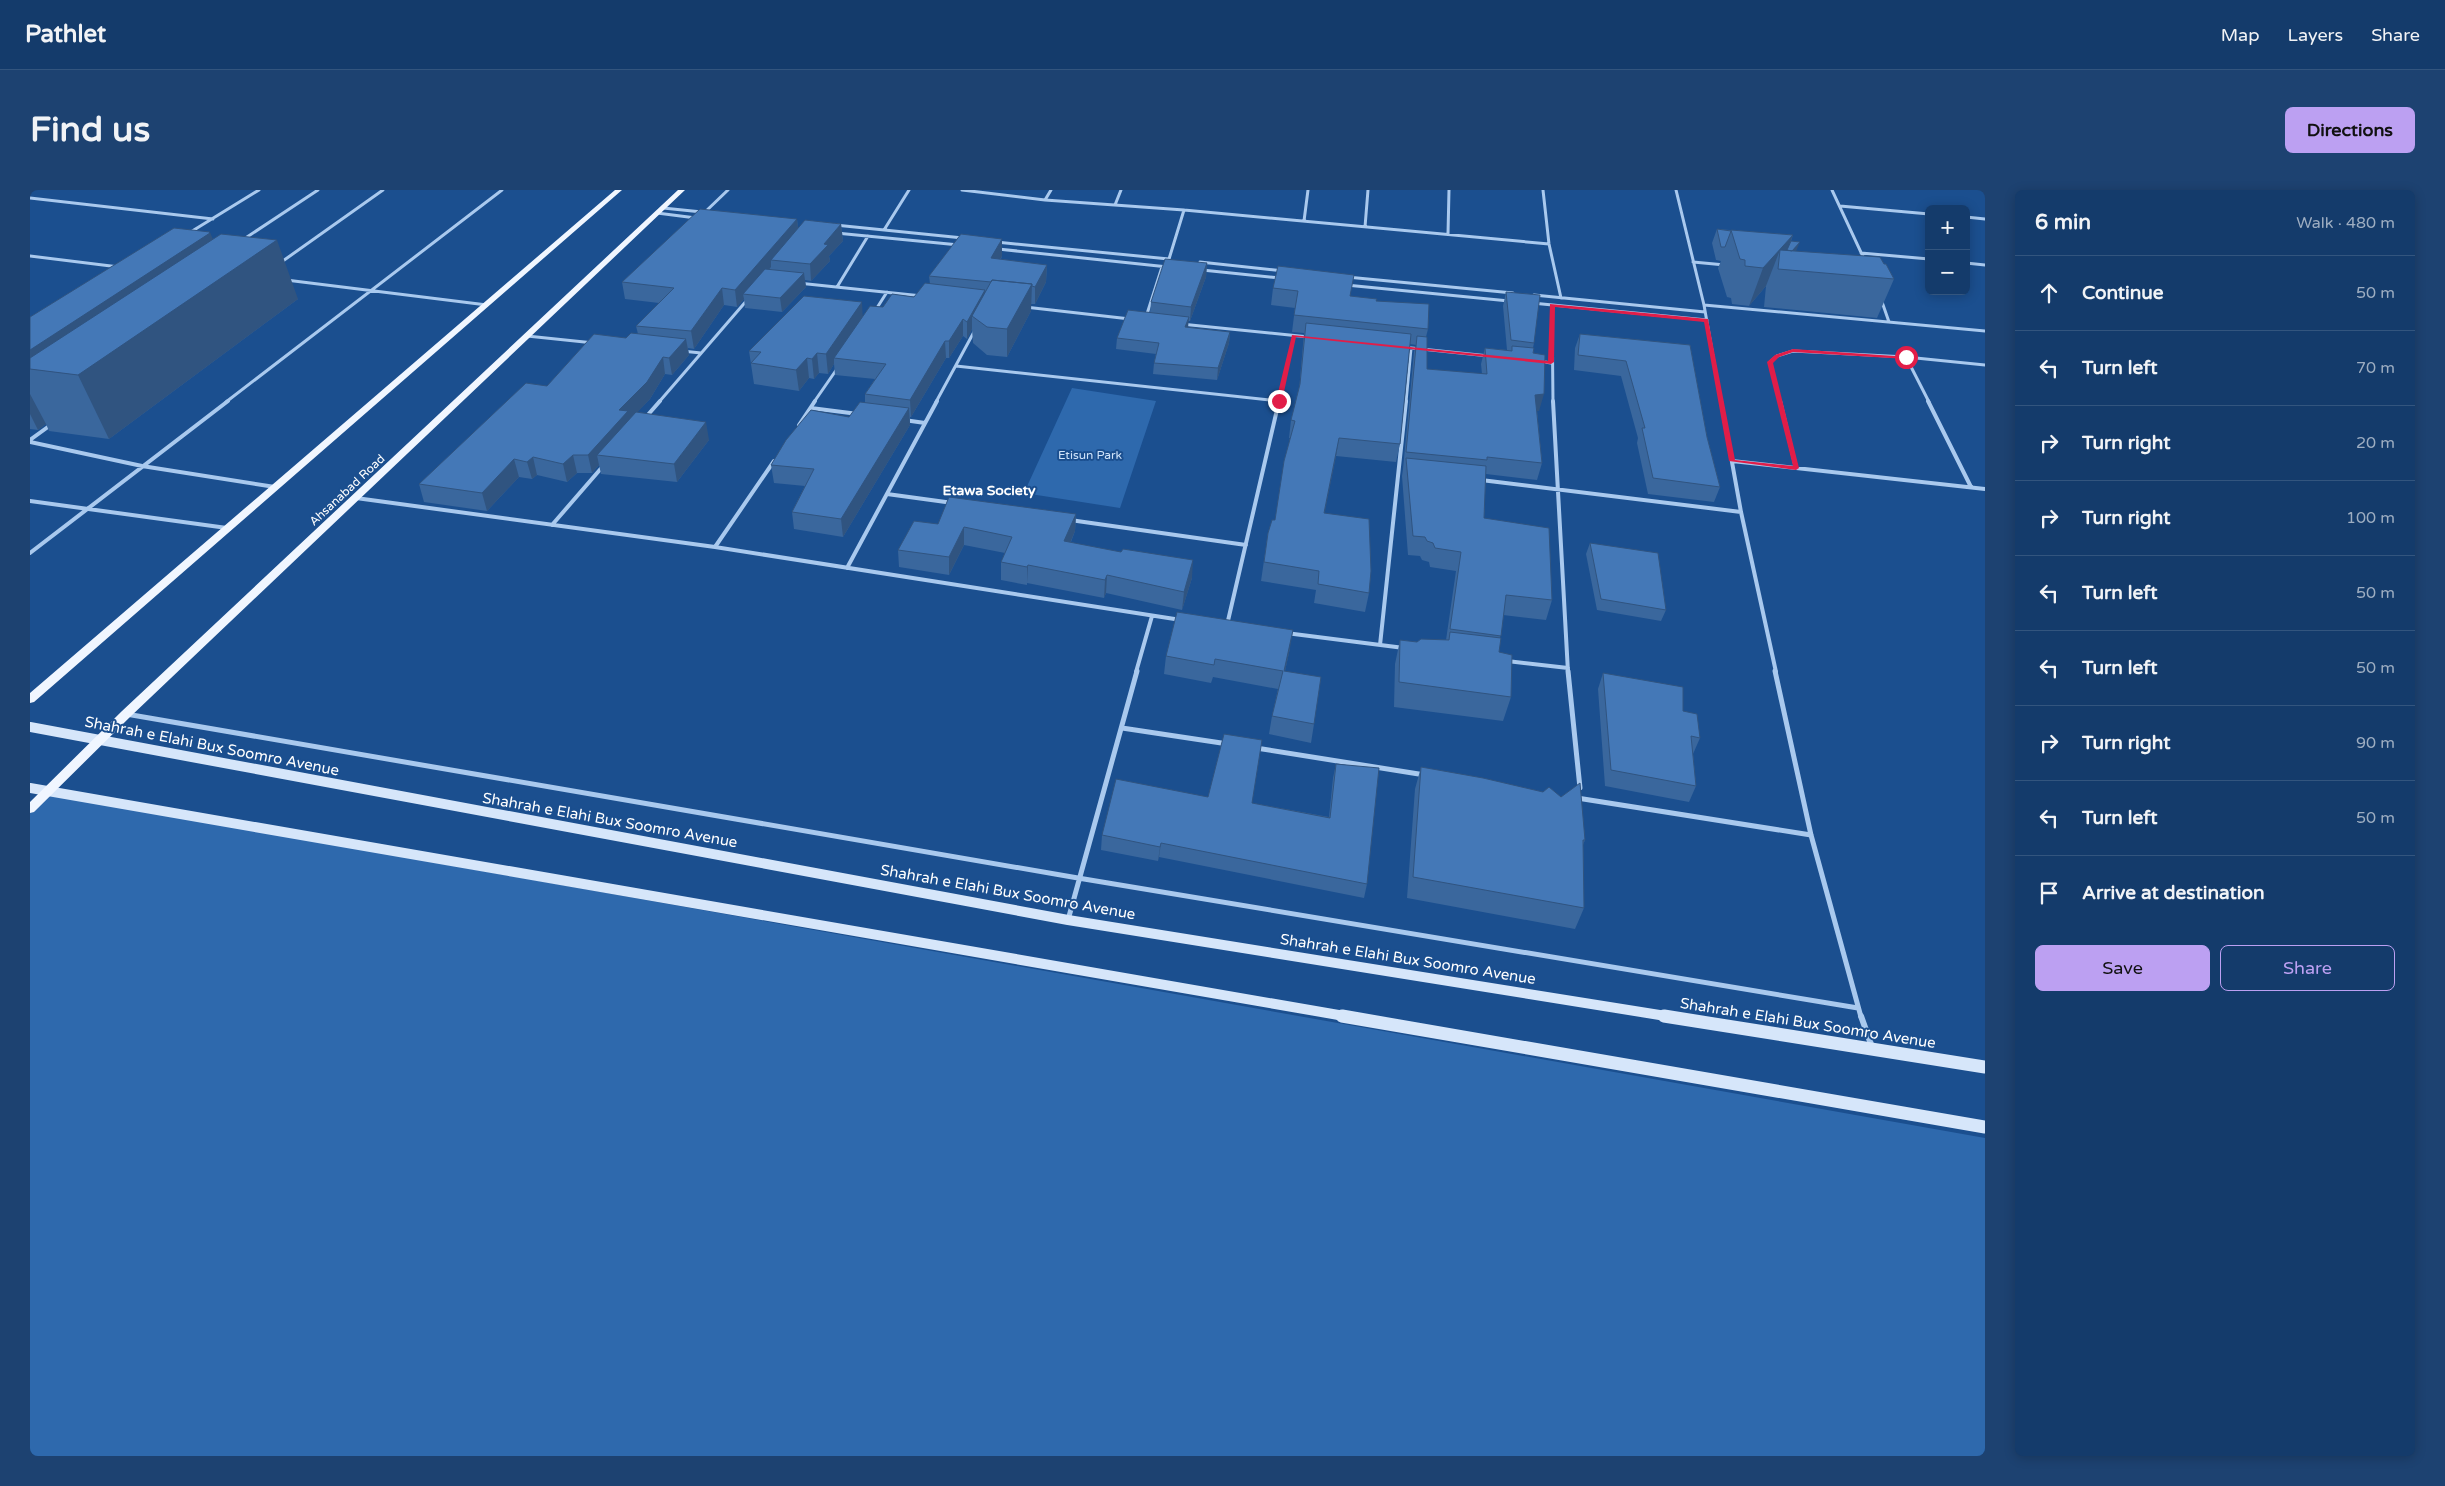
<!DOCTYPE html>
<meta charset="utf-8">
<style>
body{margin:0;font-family:"Varela Round",sans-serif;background:#1d4271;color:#f1f3f6}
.controls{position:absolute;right:15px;top:15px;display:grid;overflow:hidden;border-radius:8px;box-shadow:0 2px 12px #0003}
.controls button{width:45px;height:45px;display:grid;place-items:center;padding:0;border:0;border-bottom:1px solid #33557e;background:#143b6b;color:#f1f3f6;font:25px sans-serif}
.stop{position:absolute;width:15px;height:15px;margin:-11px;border:4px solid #e11d48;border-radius:50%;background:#fff}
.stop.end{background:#e11d48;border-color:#fff;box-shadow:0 1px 5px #0008}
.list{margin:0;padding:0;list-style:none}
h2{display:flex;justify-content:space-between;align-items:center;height:65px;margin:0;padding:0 20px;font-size:21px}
h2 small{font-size:16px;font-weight:400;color:#9dadc1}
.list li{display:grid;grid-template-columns:32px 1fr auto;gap:15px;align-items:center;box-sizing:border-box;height:75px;padding:0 20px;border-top:1px solid #33557e}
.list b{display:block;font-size:19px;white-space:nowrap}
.list em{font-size:16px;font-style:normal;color:#9dadc1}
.actions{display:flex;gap:10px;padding:15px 20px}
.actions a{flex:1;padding:11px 0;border:1px solid #bca0f2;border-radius:8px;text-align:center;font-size:18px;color:#bca0f2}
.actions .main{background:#bca0f2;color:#111}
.icon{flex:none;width:28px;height:28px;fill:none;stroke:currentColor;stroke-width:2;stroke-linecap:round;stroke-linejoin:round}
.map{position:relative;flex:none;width:1955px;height:1266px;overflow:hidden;border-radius:8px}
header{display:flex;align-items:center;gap:30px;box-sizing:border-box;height:70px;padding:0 25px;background:#143b6b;border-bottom:1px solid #33557e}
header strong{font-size:24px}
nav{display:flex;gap:28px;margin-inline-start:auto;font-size:18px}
.intro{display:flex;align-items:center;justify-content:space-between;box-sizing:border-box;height:120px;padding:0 30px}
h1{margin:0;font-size:35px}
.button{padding:12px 22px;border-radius:8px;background:#bca0f2;color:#111;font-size:18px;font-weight:700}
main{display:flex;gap:30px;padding:0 30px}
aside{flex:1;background:#143b6b;border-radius:8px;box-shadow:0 2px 12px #0003}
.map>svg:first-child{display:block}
.green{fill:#2e69ad}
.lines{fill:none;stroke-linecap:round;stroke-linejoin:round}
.minor-far3{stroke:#a9c9ee;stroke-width:3}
.minor-far2{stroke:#a9c9ee;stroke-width:4}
.minor-far1{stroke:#a9c9ee;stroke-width:5}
.minor{stroke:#a9c9ee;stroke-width:6}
.secondary-far1{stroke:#d6e6fa;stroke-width:10}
.secondary{stroke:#d6e6fa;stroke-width:13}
.primary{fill:#f0f6ff;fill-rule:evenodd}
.wall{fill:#3a679d}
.shaded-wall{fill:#305480}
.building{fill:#4478b7;stroke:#305480}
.route{fill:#e11d48}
.labels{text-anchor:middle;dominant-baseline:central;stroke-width:4;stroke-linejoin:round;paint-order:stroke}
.far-park-label{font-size:12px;fill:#cfe3fa;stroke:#1b4f8f}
.far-street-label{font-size:12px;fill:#fff;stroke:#1b4f8f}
.far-neighbourhood-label{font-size:14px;font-weight:bold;fill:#fff;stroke:#1b4f8f}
.street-label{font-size:15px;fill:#fff;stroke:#1b4f8f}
</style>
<header>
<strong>Pathlet</strong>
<nav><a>Map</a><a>Layers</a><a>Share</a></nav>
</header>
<div class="intro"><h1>Find us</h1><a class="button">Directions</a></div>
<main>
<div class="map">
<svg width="1955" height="1266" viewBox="0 0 1955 1266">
<rect width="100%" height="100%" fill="#1b4f8f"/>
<path class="green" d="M 1042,198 L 1126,211 L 1090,318 L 994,303 Z
M 19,604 L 1955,948 L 1955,1266 L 0,1266 L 0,622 Z"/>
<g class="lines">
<path class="minor-far3" d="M 932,0 L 1015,10 L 1154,20 L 1519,54
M 1513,0 L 1519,54 L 1531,108
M 1646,0 L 1674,115 L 1691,212
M 1802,0 L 1835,71
M 0,8 L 183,29
M 1015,10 L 1021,0
M 1085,15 L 1091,0
M 1810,16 L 1899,24
M 633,18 L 672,22
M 627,23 L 666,28
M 674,23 L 698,0
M 1936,27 L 1955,29
M 1274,31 L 1278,0
M 805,35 L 933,48
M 1335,37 L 1338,0
M 854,40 L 879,0
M 159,43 L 229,0
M 806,43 L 929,55
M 1418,44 L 1419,0
M 214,49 L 288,0
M 966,52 L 1139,69
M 968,59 L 1138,77
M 1831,63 L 1899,69
M 0,66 L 89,77
M 1139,69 L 1154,20
M 1170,72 L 1254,81
M 1663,72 L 1695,75
M 250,73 L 353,0
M 1936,73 L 1955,75
M 1172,80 L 1250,88
M 1317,87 L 1483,103
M 256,90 L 457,115
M 768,93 L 892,106
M 1316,95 L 1479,111
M 807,97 L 838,46
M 1504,105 L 1675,122
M 1851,109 L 1859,132
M 1502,113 L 1677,130
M 1522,115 L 1523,212
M 1674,115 L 1955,141
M 995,117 L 1100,129
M 845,121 L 857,102
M 1116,127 L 1132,77
M 1151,134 L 1279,147
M 497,146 L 564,153
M 1372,157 L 1459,166
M 652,161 L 671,163
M 1509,171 L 1521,173
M 926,176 L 1249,211
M 196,212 L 472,0
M 629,212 L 718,109
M 784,212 L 809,176
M 906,212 L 945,140
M 1249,212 L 1264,146
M 1376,212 L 1381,158
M 1750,212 L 1740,172 L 1747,166 L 1763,161 L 1876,167
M 1899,212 L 1876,167 L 1955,175"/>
<path class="minor-far2" d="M 1523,211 L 1538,482
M 1691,211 L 1711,322 L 1746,482
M 1750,211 L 1766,278
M 1898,211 L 1941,297
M 781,218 L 828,224
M 616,227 L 630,211
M 874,230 L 895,233
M 769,235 L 785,211
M 0,250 L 22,234
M 0,252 L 112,276 L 245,297
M 1702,271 L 1955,299
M 1451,290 L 1711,322
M 857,304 L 923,313
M 326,308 L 685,357 L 1151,430
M 0,311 L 197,338
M 1040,330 L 1216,355
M 522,335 L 574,275
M 685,357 L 744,271
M 0,363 L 198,211
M 817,378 L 907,211
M 1197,435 L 1249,211
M 1256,443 L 1374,458
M 1350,455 L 1376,211
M 1477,471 L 1538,478
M 1106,482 L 1122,426"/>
<path class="minor-far1" d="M 1538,481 L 1550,598
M 1745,481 L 1781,645 L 1831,827
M 96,524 L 1048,688 L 1828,818
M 1092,538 L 1198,554
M 1226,558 L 1395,585
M 1547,608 L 1781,645
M 1038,730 L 1107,481"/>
<path class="minor" d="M 1831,826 L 1842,857"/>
<path class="secondary-far1" d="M 0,537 L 1038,730 L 1642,827
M 0,598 L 1320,827"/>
<path class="secondary" d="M 1312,826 L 1955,937
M 1634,826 L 1955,877"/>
<path class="primary" d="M 585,0 L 592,0 L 4,512 L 0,513 L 0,503 Z
M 648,0 L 655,0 L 100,527 L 4,622 L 0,623 L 0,612 L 92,521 Z"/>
</g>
<path class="wall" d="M 767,29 L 768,39 L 811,34 L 813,51 L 799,66 L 800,71 L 781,91 L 775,90 L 776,97 L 752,122 L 715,118 L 714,109 L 707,117 L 694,115 L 664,159 L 658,158 L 659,165 L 642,185 L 635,184 L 620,209 L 607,222 L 679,250 L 647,292 L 571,284 L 569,275 L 562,283 L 547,283 L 537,292 L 507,285 L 502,289 L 489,287 L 457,321 L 394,312 L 389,294 L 517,196 L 596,148 L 608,144 L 606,136 L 629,113 L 595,109 L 592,92 Z
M 1687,39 L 1763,45 L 1761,51 L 1766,61 L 1854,74 L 1864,89 L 1847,128 L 1734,117 L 1736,96 L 1719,116 L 1702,114 L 1701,108 L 1697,107 L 1688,78 L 1691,71 L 1686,70 L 1682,53 Z
M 183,49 L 268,109 L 79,249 L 19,241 L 16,234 L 8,240 L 0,239 L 0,127 Z
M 972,66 L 971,69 L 1017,75 L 1016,92 L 1005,114 L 1001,114 L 1001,121 L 977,167 L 957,165 L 943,153 L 942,139 L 937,149 L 933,146 L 919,168 L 916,168 L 881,227 L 880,227 L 880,235 L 813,347 L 764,339 L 762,322 L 775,296 L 744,293 L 741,275 L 819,227 L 835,212 L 835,204 L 845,189 L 805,185 L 804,174 L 798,184 L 789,183 L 784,189 L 779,188 L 769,201 L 724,194 L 719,161 L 833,126 L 853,117 L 884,107 L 900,94 L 899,86 Z
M 1177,73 L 1176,87 L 1160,131 L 1158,131 L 1158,137 L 1200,142 L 1199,153 L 1187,190 L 1123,184 L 1124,173 L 1126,164 L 1086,159 L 1087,148 L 1120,123 L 1121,112 Z
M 1243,98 L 1320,106 L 1346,111 L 1398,139 L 1396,147 L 1397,179 L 1452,184 L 1451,174 L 1455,158 L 1477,160 L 1473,116 L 1476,102 L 1504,153 L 1503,158 L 1509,221 L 1507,221 L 1512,273 L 1507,290 L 1456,284 L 1454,328 L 1522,410 L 1516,430 L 1473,425 L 1470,448 L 1469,462 L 1481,507 L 1473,531 L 1364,517 L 1365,474 L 1370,450 L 1387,452 L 1416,450 L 1426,381 L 1400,377 L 1399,372 L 1392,370 L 1390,366 L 1378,365 L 1372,286 L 1373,279 L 1384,162 L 1386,155 L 1380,154 L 1370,254 L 1366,272 L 1306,266 L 1294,323 L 1339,403 L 1335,422 L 1284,413 L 1286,400 L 1231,391 L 1238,343 L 1245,330 L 1260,248 L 1259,248 L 1261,230 L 1269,201 L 1274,143 L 1262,142 L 1265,118 L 1241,115 Z
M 1550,144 L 1660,155 L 1677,247 L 1690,297 L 1684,312 L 1618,304 L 1607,253 L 1608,248 L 1591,186 L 1544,180 L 1545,158 Z
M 1046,324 L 1045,341 L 1041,352 L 1162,388 L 1152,420 L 1076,403 L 1074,408 L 997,393 L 997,395 L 971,390 L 971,372 L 975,363 L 934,355 L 919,385 L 869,377 L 868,360 L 908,334 Z
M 1560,353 L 1636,420 L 1631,431 L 1567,420 L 1556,364 Z
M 1260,458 L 1255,481 L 1284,534 L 1281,553 L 1239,544 L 1242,526 L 1248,499 L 1183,487 L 1181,493 L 1134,484 L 1136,466 Z
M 1573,483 L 1653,521 L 1670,548 L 1663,564 L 1666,596 L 1659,612 L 1575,596 L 1568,499 Z
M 1306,574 L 1337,694 L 1334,708 L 1129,667 L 1128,671 L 1071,660 L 1072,645 L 1178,607 L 1222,613 L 1299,627 L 1303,588 Z
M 1391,577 L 1531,607 L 1555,650 L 1553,655 L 1554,718 L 1545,739 L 1377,708 L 1385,599 Z"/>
<path class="shaded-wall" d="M 767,29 L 769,46 L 741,70 L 741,77 L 718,104 L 713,104 L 714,109 L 707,117 L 705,100 Z
M 811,34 L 813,51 L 799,66 L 800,71 L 781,91 L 780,74 L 794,54 Z
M 180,42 L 197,84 L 247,50 L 268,109 L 79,249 L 48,185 L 0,179 L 0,160 Z
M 1763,45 L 1750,79 L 1750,60 L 1736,96 L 1719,116 L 1733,78 Z
M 972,49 L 972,66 L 961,85 L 961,68 Z
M 1770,52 L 1764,66 L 1760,62 Z
M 1177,73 L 1176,87 L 1160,131 L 1161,117 Z
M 1017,75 L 1016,92 L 1005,114 L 1005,97 Z
M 774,83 L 776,97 L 752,122 L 750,108 Z
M 1002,94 L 1001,121 L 977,167 L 977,139 Z
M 692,98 L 694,115 L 664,159 L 661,141 Z
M 955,100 L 955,116 L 942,126 L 942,139 L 937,149 L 937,132 Z
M 832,112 L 833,131 L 804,168 L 804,174 L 798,184 L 796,164 Z
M 1159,127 L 1158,138 L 1155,137 Z
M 933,129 L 933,146 L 919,168 L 919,151 Z
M 1200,142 L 1199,153 L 1187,190 L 1188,178 Z
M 656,149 L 659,165 L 642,185 L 639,168 Z
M 915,151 L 916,168 L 881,227 L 880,210 Z
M 787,163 L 789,183 L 784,189 L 782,169 Z
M 633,167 L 635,184 L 620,209 L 567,265 L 569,275 L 562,283 L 558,265 L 589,220 Z
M 777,168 L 779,188 L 769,201 L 766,180 Z
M 0,204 L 16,234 L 8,240 L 0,224 Z
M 1514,204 L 1509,221 L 1501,222 L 1505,205 Z
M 879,218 L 880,235 L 813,347 L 811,329 Z
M 676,232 L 679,250 L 647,292 L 644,274 Z
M 1309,248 L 1306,266 L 1291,342 L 1294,323 Z
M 543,265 L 547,283 L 537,292 L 533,274 Z
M 503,267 L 507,285 L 502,289 L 497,272 Z
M 484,269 L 489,287 L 457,321 L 452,303 Z
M 1046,324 L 1045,341 L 1034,368 L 1034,351 Z
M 934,337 L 934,355 L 919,385 L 919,367 Z
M 1163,370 L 1162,388 L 1152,420 L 1154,402 Z
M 998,375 L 997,393 L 997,395 L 997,377 Z
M 1077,385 L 1076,403 L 1074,408 L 1075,390 Z
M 1263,440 L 1260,458 L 1251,499 L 1254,481 Z
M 1131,653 L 1129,667 L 1128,671 L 1130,657 Z"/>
<path class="building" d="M 670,19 L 767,29 L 705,100 L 692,98 L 661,141 L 606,136 L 644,98 L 592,92 Z
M 775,30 L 811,34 L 794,54 L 798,55 L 780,74 L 741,70 Z
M 144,38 L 180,42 L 179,43 L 180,43 L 0,160 L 0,127 Z
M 1687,39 L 1701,41 L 1695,57 L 1691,57 Z
M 1701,40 L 1763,45 L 1733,78 L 1715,76 L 1715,70 L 1710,69 Z
M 191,44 L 247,50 L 48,185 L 0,179 L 0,168 Z
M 931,44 L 972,49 L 961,68 L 1017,75 L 1005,97 L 1002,96 L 1002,94 L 962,90 L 961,92 L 899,86 Z
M 1761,51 L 1770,52 L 1762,61 L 1757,60 Z
M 1750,60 L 1850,67 L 1854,74 L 1856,74 L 1864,89 L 1748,79 Z
M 1135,69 L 1177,73 L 1161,117 L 1121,112 Z
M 1248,76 L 1324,85 L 1320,106 L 1347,109 L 1346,111 L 1399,114 L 1398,139 L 1264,125 L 1268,101 L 1243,98 Z
M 735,79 L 774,83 L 750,108 L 713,104 Z
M 962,90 L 1002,94 L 977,139 L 957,137 L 942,126 Z
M 895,93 L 955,100 L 937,132 L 933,129 L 919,151 L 915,151 L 880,210 L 835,204 L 856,174 L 804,168 L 840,116 L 853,117 L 862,104 L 884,107 Z
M 1476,102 L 1510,105 L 1504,153 L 1481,150 Z
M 774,106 L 832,112 L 796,164 L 787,163 L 782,169 L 777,168 L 766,180 L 721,173 L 731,162 L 719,161 Z
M 1098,120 L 1159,127 L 1155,137 L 1200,142 L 1188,178 L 1124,173 L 1129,153 L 1087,148 Z
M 1276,133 L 1381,144 L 1370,254 L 1309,248 L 1294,323 L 1339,329 L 1341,381 L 1339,403 L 1288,394 L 1289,381 L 1234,372 L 1238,343 L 1242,330 L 1245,330 L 1254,271 L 1265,231 L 1261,230 L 1270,194 Z
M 601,143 L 656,149 L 639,168 L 633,167 L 617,192 L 589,220 L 598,221 L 558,265 L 543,265 L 533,274 L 503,267 L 497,272 L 484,269 L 452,303 L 389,294 L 496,193 L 517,196 L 564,144 L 596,148 Z
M 1550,144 L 1660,155 L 1677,247 L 1690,297 L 1623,288 L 1612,238 L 1615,238 L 1596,171 L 1548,165 Z
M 1387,146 L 1397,147 L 1397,179 L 1457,184 L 1455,158 L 1482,161 L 1482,156 L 1504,158 L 1503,163 L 1515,165 L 1514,204 L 1505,205 L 1512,273 L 1457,267 L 1457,270 L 1376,262 Z
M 830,212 L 879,218 L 811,329 L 762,322 L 784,279 L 741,275 L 756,250 L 781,220 L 819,227 Z
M 606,222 L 676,232 L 644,274 L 567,265 Z
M 1376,268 L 1456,276 L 1454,328 L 1519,338 L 1522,410 L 1476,405 L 1471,446 L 1420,439 L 1431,362 L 1405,358 L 1403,353 L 1397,351 L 1395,347 L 1383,346 Z
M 919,307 L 1046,324 L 1034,351 L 1091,362 L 1093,359 L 1163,370 L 1154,402 L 1077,385 L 1075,390 L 998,375 L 997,377 L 971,372 L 982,347 L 934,337 L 919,367 L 868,360 L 884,331 L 908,334 Z
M 1560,353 L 1628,363 L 1636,420 L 1571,409 Z
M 1147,422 L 1263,440 L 1254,481 L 1291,487 L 1284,534 L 1242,526 L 1253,481 L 1185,469 L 1184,475 L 1136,466 Z
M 1420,442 L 1471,448 L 1469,462 L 1482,465 L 1481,507 L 1369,492 L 1370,450 L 1387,452 L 1391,449 L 1419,450 Z
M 1573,483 L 1653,497 L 1653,521 L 1667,524 L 1670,548 L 1661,546 L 1666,596 L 1581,580 Z
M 1194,544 L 1232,550 L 1222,613 L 1300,628 L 1306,574 L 1349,578 L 1337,694 L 1131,653 L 1130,657 L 1072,645 L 1086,589 L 1178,607 Z
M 1391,577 L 1453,588 L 1513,602 L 1519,597 L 1531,607 L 1550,593 L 1555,650 L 1553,650 L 1554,718 L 1383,687 Z"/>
<path class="route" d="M 1520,114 L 1678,129 L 1705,270 L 1763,276 L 1737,172 L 1745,165 L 1763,159 L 1879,167 L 1876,169 L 1763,162 L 1749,167 L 1743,173 L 1769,278 L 1766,280 L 1699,271 L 1674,132 L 1525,117 L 1524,172 L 1521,174 L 1266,147 L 1252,211 L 1246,211 L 1262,145 L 1518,171 Z"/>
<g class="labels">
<g class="far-park-label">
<text x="1060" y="265">Etisun Park</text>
</g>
<g class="far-street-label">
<text transform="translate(317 300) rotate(-43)">Ahsanabad Road</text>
</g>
<g class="far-neighbourhood-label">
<text x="959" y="300">Etawa Society</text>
</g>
<g class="street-label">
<text transform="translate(182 556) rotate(11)">Shahrah e Elahi Bux Soomro Avenue</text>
<text transform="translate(580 630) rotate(10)">Shahrah e Elahi Bux Soomro Avenue</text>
<text transform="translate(978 702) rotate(10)">Shahrah e Elahi Bux Soomro Avenue</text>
<text transform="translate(1378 769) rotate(9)">Shahrah e Elahi Bux Soomro Avenue</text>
<text transform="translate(1778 833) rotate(9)">Shahrah e Elahi Bux Soomro Avenue</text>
</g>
</g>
</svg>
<div class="controls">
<button>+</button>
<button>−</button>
</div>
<div class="stop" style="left:1876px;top:167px"></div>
<div class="stop end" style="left:1249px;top:211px"></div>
</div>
<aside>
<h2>6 min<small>Walk · 480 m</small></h2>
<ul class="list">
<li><svg class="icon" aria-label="ahead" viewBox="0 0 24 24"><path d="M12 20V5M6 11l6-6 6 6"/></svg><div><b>Continue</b></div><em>50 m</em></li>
<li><svg class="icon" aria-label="left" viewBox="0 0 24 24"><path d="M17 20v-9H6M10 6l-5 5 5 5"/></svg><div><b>Turn left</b></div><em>70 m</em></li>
<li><svg class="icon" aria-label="right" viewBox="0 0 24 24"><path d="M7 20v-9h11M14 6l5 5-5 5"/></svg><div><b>Turn right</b></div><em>20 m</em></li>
<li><svg class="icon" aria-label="right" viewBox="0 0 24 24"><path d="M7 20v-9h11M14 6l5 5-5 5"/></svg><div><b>Turn right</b></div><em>100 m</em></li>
<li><svg class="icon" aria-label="left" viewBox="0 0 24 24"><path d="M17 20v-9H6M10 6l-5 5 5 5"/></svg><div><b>Turn left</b></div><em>50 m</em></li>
<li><svg class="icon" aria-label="left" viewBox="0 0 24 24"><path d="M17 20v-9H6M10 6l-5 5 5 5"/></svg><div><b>Turn left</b></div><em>50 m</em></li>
<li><svg class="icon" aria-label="right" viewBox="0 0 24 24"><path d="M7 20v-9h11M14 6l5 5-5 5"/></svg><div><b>Turn right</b></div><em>90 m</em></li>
<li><svg class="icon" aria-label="left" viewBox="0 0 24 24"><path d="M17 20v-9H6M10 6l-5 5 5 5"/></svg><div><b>Turn left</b></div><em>50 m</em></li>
<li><svg class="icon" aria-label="arrive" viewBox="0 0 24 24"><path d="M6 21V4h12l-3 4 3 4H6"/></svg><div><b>Arrive at destination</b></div></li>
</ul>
<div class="actions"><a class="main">Save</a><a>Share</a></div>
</aside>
</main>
